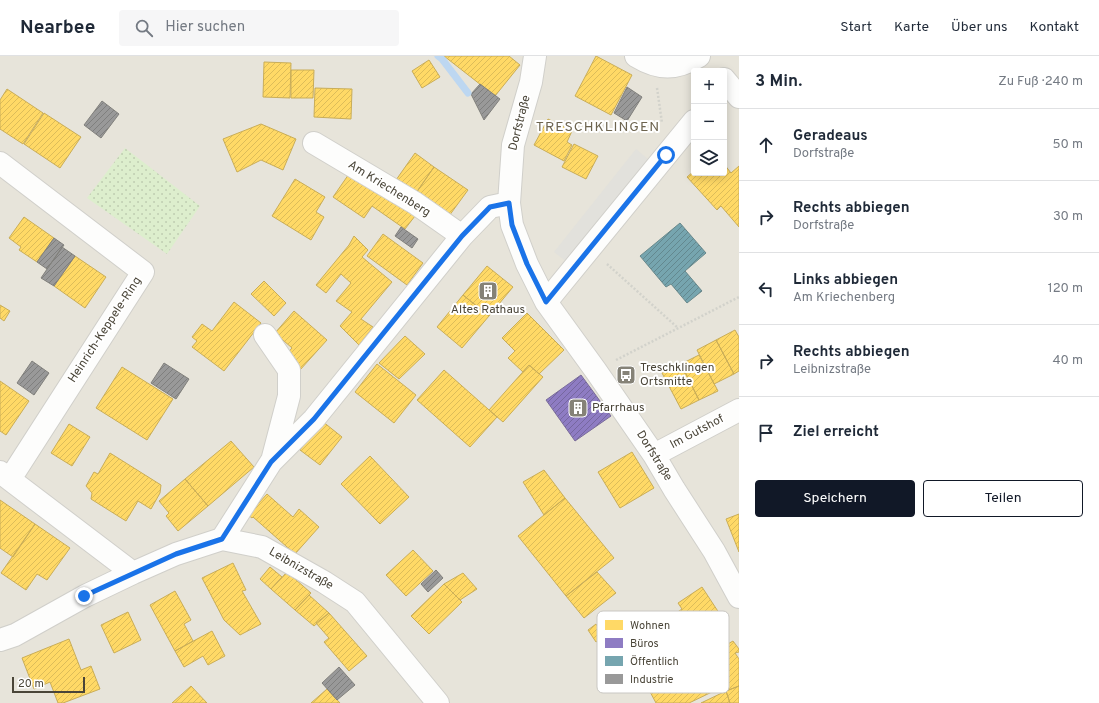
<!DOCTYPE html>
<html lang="de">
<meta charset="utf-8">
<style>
body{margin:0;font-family:Overpass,sans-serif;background:#f6f6f7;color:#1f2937}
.controls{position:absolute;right:12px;top:12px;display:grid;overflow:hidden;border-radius:4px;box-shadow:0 2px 10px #0003}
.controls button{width:36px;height:36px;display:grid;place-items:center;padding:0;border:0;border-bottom:1px solid #e0e1e3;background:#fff;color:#1f2937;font:20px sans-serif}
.scale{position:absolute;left:12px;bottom:10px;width:73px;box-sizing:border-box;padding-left:4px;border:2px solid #4a4538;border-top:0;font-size:11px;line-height:14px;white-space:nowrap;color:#4a4538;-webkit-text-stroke:3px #fff;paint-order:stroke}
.stop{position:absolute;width:12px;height:12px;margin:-9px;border:3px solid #1a73e8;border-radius:50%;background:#fff}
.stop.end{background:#1a73e8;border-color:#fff;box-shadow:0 1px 4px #0008}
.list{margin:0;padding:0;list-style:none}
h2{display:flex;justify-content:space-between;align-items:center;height:52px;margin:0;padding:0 16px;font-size:17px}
h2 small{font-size:13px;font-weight:400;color:#747a83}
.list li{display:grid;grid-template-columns:26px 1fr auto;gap:12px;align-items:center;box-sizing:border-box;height:72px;padding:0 16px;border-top:1px solid #e0e1e3}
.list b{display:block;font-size:15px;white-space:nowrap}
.list p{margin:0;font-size:13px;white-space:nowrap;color:#747a83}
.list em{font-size:13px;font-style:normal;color:#747a83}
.actions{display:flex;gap:8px;padding:12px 16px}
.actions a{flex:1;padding:9px 0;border:1px solid #111827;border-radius:4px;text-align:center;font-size:14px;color:#111827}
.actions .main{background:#111827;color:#fff}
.icon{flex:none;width:22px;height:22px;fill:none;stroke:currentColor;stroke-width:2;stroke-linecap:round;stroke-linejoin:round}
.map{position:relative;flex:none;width:739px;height:647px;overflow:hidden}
header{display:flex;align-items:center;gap:24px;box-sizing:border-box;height:56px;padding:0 20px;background:#fff;border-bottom:1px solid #e0e1e3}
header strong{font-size:19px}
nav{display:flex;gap:22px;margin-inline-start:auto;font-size:14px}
.search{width:280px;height:36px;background:#f6f6f7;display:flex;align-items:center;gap:10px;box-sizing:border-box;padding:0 14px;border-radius:4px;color:#747a83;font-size:15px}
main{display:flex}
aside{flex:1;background:#fff}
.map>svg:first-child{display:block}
.residential{fill:#e7e4da;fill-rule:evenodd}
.grass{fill:url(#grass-dots)}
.parking{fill:#e2e1dc}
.homes{fill:url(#homes-hatch);stroke:#c9ad58}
.offices{fill:url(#offices-hatch);stroke:#7a6c99}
.public{fill:url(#public-hatch);stroke:#69888b}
.industry{fill:url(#industry-hatch);stroke:#81807c}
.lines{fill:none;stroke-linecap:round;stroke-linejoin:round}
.stream{stroke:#bdd7f1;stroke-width:7}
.minor-casing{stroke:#d0cfca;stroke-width:24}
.path{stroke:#d2d2cb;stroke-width:2.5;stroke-dasharray:2 2;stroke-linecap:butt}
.minor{stroke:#fdfdfc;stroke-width:22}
.route{stroke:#1a73e8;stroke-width:5}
.labels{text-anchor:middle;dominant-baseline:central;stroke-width:4;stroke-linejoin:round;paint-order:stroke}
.street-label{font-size:12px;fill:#4a4538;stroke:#fff}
.poi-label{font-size:12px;fill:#4a4538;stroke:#fff;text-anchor:start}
.quarter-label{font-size:14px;letter-spacing:1px;fill:#6d644f;stroke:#fff}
.key{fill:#fff;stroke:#c9c7c3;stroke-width:1}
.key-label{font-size:11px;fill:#4a4538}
</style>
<header>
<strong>Nearbee</strong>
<div class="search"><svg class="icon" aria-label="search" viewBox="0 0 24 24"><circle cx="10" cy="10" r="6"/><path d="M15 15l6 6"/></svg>Hier suchen</div>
<nav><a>Start</a><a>Karte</a><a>Über uns</a><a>Kontakt</a></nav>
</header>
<main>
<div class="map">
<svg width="739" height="647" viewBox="0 0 739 647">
<defs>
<pattern id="grass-dots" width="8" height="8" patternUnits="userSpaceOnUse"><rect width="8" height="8" fill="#ddeecd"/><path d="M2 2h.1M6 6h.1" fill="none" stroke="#bfcdb1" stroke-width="1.8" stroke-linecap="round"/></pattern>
<pattern id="homes-hatch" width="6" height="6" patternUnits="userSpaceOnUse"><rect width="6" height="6" fill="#ffd966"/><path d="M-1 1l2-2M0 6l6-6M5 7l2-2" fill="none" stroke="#dcbc59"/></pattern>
<pattern id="offices-hatch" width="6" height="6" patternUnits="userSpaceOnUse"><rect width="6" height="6" fill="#8e7cc3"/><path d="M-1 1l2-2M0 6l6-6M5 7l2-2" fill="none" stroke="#76679f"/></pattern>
<pattern id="public-hatch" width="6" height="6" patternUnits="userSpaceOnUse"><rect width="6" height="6" fill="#76a5af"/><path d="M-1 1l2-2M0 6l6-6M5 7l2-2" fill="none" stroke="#63888f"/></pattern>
<pattern id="industry-hatch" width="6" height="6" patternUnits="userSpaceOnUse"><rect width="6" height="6" fill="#999"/><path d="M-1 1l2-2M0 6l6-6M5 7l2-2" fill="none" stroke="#7f7f7e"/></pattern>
</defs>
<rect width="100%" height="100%" fill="#f2f2ed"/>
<path class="residential" d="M 0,0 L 739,0 L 739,647 L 0,647 ZM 694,15 L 724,15 L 724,117 L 694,117 Z"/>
<path class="grass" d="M 125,92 L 200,150 L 167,198 L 87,142 Z"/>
<path class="parking" d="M 636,93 L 649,104 L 567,206 L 554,196 Z"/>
<path class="homes" d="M 444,0 L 509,0 L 520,9 L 495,40 Z
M 596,0 L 632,19 L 611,59 L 575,40 Z
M 429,4 L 440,21 L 422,32 L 412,15 Z
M 264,6 L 291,7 L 290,42 L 263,41 Z
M 291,14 L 314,14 L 313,42 L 291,42 Z
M 315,32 L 352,33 L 351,63 L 314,61 Z
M 7,33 L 43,57 L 23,88 L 0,73 L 0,44 Z
M 44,57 L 81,81 L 60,112 L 24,88 Z
M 548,63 L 572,75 L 567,86 L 572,89 L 564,105 L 534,89 Z
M 261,68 L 296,83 L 283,114 L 261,104 L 237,116 L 223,83 Z
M 574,88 L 598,100 L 586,123 L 562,111 Z
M 415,97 L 434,111 L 416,137 L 396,124 Z
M 724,108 L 731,117 L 739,110 L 739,171 L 721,150 L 717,154 L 687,121 L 694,115 L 694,117 L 724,117 Z
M 434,111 L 468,134 L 449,160 L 416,137 Z
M 351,115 L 415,160 L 405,173 L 372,150 L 364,162 L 333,141 Z
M 295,123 L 325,141 L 316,156 L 324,161 L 311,184 L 272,160 Z
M 24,161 L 54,182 L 37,206 L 19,194 L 21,191 L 9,182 Z
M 383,178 L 423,207 L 407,229 L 367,200 Z
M 354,180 L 368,194 L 362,201 L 392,226 L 361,263 L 373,271 L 359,289 L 340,270 L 352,256 L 336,245 L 351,227 L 341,218 L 326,237 L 316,229 L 349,189 Z
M 75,200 L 106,221 L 85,252 L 54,230 Z
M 487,210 L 513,231 L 489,260 L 463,239 Z
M 264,225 L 286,247 L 274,260 L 251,238 Z
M 463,239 L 489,260 L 462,292 L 437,271 Z
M 234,246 L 261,267 L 224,315 L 192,291 L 197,285 L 192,281 L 202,268 L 212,275 Z
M 0,249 L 10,255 L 4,265 L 0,262 Z
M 294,255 L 327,284 L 300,314 L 285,300 L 292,292 L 275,277 Z
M 527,257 L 564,294 L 539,318 L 529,309 L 523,316 L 508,302 L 515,295 L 502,282 Z
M 735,274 L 739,281 L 739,315 L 734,318 L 716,284 Z
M 405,280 L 425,298 L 399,323 L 379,307 Z
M 716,284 L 734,318 L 714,328 L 697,294 Z
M 699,299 L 718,335 L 699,344 L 681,308 Z
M 377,308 L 416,339 L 394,367 L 355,336 Z
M 681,308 L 699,344 L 681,353 L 662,317 Z
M 529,309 L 543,321 L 503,366 L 489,354 Z
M 122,311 L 173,343 L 147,384 L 96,352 Z
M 444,314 L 497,361 L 470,391 L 417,344 Z
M 0,325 L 29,345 L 6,379 L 0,375 Z
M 322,365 L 342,381 L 320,409 L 300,394 Z
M 69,368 L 90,381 L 72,410 L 51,397 Z
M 231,385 L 254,411 L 208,450 L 185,423 Z
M 632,396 L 654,432 L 620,452 L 598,416 Z
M 110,397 L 161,429 L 160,437 L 151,453 L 138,445 L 126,465 L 91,443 L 92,437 L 86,430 L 94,416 L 98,418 Z
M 370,400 L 409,441 L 380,468 L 341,428 Z
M 544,414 L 565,442 L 544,459 L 523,426 Z
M 185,423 L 208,450 L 178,475 L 166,460 L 169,457 L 159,445 Z
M 267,438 L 293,461 L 299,453 L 319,471 L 295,498 L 253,461 L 252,462 L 248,459 Z
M 565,442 L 614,502 L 566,540 L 518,480 Z
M 0,444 L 35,468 L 13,501 L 0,492 Z
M 739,458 L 739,496 L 726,463 Z
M 35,468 L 70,492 L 47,524 L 37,518 L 26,534 L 1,517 Z
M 413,494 L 433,515 L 406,540 L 386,519 Z
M 233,507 L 246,534 L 242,535 L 261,568 L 240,579 L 224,564 L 202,522 Z
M 270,511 L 282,521 L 271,533 L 260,523 Z
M 287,516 L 311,537 L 295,554 L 271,533 Z
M 597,516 L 616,537 L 584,562 L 566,540 Z
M 463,517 L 477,533 L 460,544 L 444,528 Z
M 444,528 L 462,546 L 429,578 L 411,560 Z
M 702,531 L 727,569 L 703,585 L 701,581 L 637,625 L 610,586 L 647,561 L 654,572 L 682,553 L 678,547 Z
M 175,535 L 191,564 L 184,568 L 193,585 L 175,595 L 150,549 Z
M 309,539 L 329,557 L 314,570 L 295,554 Z
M 128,556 L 141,584 L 114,597 L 101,569 Z
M 329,557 L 367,600 L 349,615 L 324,586 L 329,582 L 316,567 Z
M 596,568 L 604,581 L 596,586 L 588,574 Z
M 212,575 L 225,600 L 208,609 L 203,600 L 184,611 L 175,595 Z
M 69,583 L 81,614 L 91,610 L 100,633 L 63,647 L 58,647 L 50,626 L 34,633 L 22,602 Z
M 733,585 L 739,593 L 739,596 L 735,597 L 739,603 L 739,630 L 726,635 L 722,627 L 713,631 L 698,605 Z
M 687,600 L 693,608 L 698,605 L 714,635 L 689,647 L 656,647 L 648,632 L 662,624 L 660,621 Z
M 191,630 L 207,647 L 172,647 Z
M 739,630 L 739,647 L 730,647 L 726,635 Z
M 327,633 L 340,647 L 311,647 Z
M 726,635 L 730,647 L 701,647 Z"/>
<path class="offices" d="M 581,319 L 611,360 L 575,385 L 546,344 Z"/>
<path class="public" d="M 680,167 L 706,197 L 685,215 L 702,235 L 687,247 L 671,228 L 666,231 L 640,200 Z"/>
<path class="industry" d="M 480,28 L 500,43 L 484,64 L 471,38 Z
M 627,31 L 642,41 L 627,65 L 614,57 Z
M 102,45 L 119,58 L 101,82 L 84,69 Z
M 401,171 L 418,183 L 412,192 L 395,180 Z
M 54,182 L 64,189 L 47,213 L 37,206 Z
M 62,191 L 75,200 L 54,230 L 41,222 Z
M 32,305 L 49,317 L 34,339 L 17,327 Z
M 164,307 L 189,323 L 176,343 L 151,327 Z
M 436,514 L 443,522 L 428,536 L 421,528 Z
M 339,611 L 355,629 L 337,644 L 322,627 Z"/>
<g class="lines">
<path class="stream" d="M 438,0 L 442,3 L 468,37"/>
<defs>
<path id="minor" d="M 535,0 L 531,26 L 513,89 L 509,147 L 512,169 L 527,208 L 546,246 L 596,315 L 654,399 L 674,433 L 714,495 L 739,541
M 636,0 C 659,14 676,14 699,0
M 724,23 L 739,41
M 314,87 L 415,147 L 462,180
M 0,107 L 143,216 L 10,423
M 546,246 L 694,65
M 265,279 L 289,314 L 289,340 L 272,405
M 654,399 L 739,354
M 0,416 L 133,517
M 222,483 L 271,406 L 314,363 L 462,180 L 490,151 L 509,147
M 0,584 L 15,579 L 85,540 L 133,517 L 176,498 L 222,483 L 262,491 L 324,526 L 355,546 L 438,647"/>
</defs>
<use href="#minor" class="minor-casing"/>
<path class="path" d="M 657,32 L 662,67
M 607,208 L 678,272
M 616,304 L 739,241"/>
<use href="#minor" class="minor"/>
</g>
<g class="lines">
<path class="route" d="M 84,540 L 176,498 L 222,483 L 271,406 L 314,363 L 462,180 L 490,151 L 509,147 L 512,169 L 527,208 L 546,246 L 666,99"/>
</g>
<defs>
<symbol id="building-square" viewBox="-11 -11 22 22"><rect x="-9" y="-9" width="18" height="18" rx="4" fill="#858277" stroke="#fff"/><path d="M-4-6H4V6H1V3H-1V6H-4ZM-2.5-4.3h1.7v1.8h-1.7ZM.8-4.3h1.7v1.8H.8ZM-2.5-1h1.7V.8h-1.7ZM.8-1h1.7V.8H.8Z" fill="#fff"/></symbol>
<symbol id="bus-square" viewBox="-11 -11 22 22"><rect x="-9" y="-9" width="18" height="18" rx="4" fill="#858277" stroke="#fff"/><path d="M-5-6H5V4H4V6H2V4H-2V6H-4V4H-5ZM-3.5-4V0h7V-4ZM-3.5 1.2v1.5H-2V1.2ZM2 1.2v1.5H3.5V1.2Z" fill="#fff"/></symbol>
</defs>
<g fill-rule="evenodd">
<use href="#building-square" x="477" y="224" width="22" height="22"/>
<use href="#bus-square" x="615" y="308" width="22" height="22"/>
<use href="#building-square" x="567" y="341" width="22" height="22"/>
</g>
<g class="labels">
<g class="street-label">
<text transform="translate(520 67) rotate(-76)">Dorfstraße</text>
<text transform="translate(389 133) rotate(32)">Am Kriechenberg</text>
<text transform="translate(105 274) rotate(-57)">Heinrich-Keppele-Ring</text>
<text transform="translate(697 376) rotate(-28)">Im Gutshof</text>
<text transform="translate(654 400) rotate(58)">Dorfstraße</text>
<text transform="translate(301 513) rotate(30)">Leibnizstraße</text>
</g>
<g class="poi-label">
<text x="488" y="254" text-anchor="middle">Altes Rathaus</text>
<text x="640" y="312">Treschklingen<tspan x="640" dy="14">Ortsmitte</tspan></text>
<text x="592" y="352">Pfarrhaus</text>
</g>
<g class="quarter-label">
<text x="598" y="71">TRESCHKLINGEN</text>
</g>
</g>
<rect x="597" y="555" width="132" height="82" rx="6" class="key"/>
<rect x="605" y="564" width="18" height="10" fill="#ffd966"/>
<rect x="605" y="582" width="18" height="10" fill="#8e7cc3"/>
<rect x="605" y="600" width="18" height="10" fill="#76a5af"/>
<rect x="605" y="618" width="18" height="10" fill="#999"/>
<g class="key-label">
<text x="630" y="573">Wohnen</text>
<text x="630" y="591">Büros</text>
<text x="630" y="609">Öffentlich</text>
<text x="630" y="627">Industrie</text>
</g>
</svg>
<div class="controls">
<button>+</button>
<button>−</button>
<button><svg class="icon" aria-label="layers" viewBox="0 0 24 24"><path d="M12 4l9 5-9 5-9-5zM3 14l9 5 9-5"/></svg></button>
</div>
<div class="scale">20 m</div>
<div class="stop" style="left:666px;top:99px"></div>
<div class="stop end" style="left:84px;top:540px"></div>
</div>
<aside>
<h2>3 Min.<small>Zu Fuß · 240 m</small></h2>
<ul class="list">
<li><svg class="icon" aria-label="ahead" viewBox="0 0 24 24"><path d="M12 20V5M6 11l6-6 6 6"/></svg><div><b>Geradeaus</b><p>Dorfstraße</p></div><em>50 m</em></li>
<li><svg class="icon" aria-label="right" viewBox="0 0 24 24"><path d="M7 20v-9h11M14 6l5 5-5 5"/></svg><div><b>Rechts abbiegen</b><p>Dorfstraße</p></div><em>30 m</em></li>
<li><svg class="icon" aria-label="left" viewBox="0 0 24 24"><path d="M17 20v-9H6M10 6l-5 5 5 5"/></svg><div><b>Links abbiegen</b><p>Am Kriechenberg</p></div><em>120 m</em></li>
<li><svg class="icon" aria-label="right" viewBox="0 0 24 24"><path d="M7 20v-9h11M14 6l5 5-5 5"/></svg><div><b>Rechts abbiegen</b><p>Leibnizstraße</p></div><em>40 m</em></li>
<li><svg class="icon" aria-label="arrive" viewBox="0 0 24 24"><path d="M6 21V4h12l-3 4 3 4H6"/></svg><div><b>Ziel erreicht</b></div></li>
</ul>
<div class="actions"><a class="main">Speichern</a><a>Teilen</a></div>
</aside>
</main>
